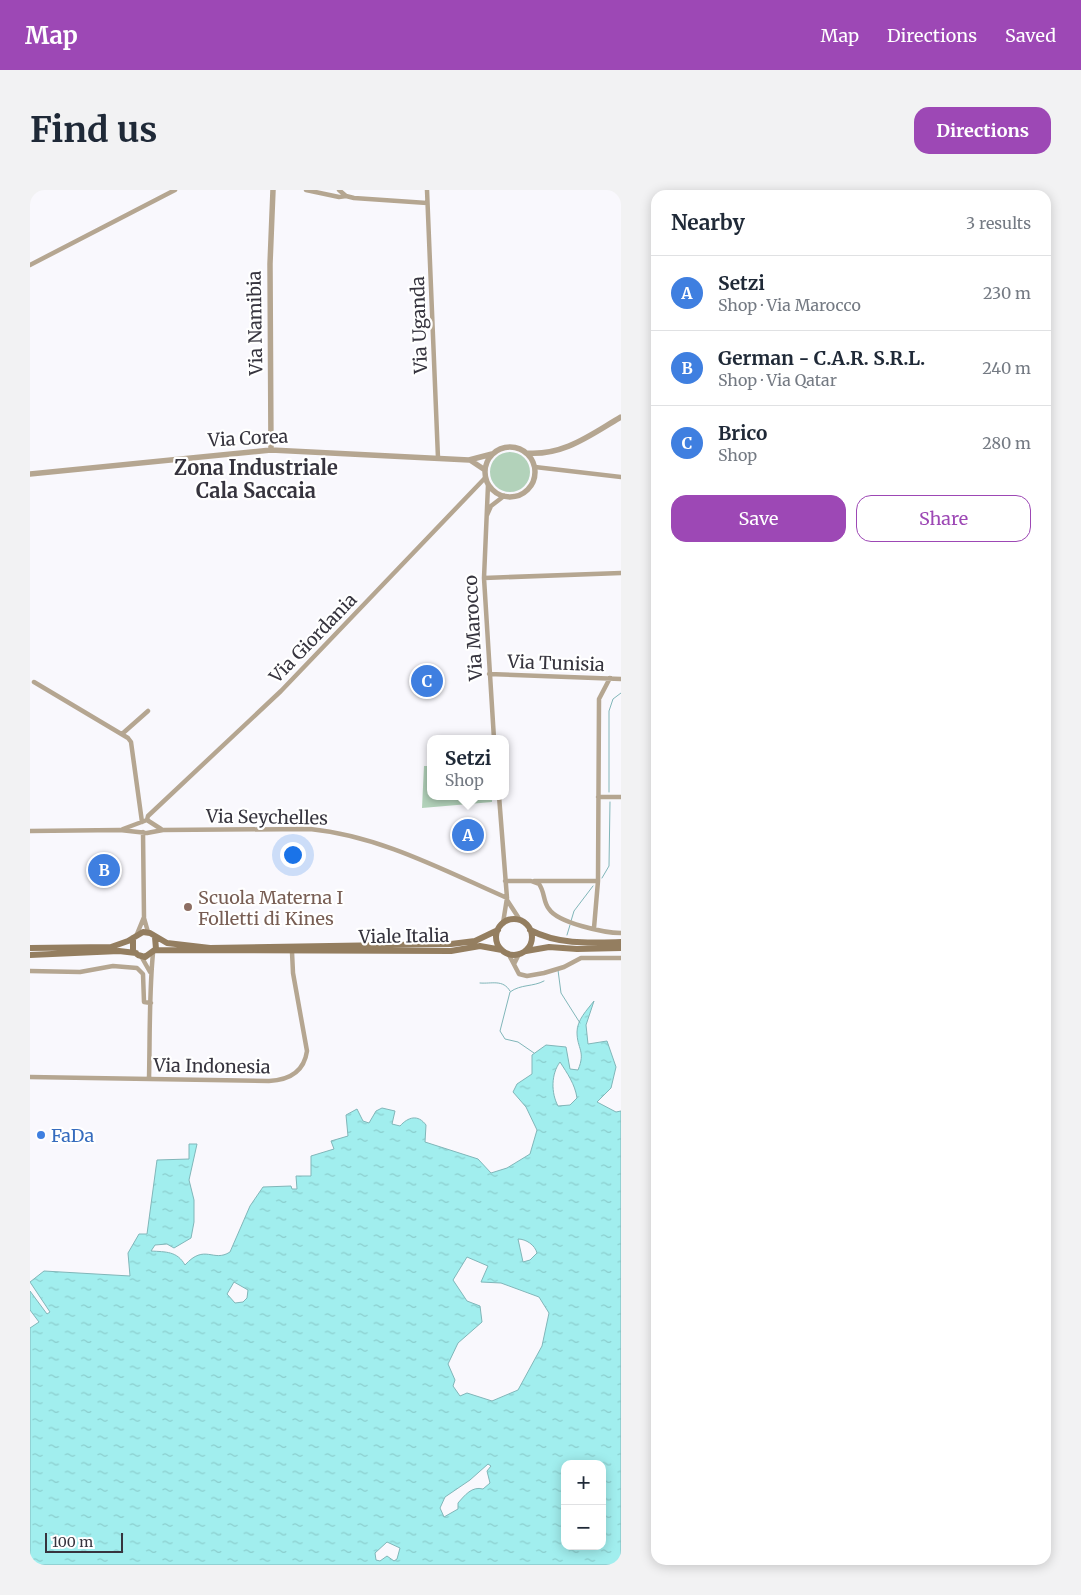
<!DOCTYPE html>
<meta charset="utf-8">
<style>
body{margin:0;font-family:Merriweather,serif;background:#f2f2f3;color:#1f2937}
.controls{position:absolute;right:15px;bottom:15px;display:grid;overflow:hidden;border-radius:10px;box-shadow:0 2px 12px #0003}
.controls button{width:45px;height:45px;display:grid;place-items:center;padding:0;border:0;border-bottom:1px solid #e0e1e3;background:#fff;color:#1f2937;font:25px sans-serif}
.scale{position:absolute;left:15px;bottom:12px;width:78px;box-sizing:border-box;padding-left:5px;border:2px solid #36343e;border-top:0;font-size:14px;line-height:18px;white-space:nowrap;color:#36343e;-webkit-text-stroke:4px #fff;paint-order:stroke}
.you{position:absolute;left:262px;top:664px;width:18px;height:18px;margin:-12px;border:4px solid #fff;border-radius:50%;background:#1a73e8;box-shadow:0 0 0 8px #1a73e833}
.badge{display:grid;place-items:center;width:32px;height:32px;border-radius:50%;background:#9d48b5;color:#fff;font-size:16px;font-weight:700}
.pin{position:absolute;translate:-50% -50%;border:2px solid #fff;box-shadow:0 1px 5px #0006}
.popup{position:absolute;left:397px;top:545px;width:82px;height:65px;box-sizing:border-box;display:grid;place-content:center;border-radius:10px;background:#fff;filter:drop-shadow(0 1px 4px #0005);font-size:16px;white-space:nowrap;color:#747a83}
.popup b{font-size:19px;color:#1f2937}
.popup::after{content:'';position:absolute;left:50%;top:100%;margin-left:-10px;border:10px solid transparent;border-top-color:#fff}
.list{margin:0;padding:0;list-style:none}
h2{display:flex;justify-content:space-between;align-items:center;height:65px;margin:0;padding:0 20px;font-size:21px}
h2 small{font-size:16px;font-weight:400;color:#747a83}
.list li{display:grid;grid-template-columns:32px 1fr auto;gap:15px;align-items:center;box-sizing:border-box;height:75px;padding:0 20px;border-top:1px solid #e0e1e3}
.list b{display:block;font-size:19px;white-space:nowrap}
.list p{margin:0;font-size:16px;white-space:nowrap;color:#747a83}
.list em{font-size:16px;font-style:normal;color:#747a83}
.actions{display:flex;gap:10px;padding:15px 20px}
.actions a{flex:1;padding:11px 0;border:1px solid #9d48b5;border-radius:15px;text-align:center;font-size:18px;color:#9d48b5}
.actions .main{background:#9d48b5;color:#fff}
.map{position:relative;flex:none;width:591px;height:1375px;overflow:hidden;border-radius:15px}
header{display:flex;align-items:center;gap:30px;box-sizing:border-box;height:70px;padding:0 25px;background:#9d48b5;color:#fff}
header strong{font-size:24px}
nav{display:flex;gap:28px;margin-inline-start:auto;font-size:18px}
.intro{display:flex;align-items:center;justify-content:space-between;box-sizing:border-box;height:120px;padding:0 30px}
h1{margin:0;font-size:35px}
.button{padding:12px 22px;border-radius:15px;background:#9d48b5;color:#fff;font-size:18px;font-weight:700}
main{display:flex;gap:30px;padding:0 30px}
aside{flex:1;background:#fff;border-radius:15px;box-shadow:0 2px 12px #0003}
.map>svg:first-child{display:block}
.grass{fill:#b2d2ba}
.water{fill:url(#water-ripples);stroke:#81b6b9;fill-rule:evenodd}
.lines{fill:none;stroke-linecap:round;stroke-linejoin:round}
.stream{stroke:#81b6b9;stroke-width:1}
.minor{stroke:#b5a691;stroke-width:4.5}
.tertiary{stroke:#b5a691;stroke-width:5.5}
.secondary{stroke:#947e60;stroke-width:6}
.education-dot{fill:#8d6e63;stroke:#fff;stroke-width:2}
.shop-dot{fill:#3f7fe0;stroke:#fff;stroke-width:2}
.labels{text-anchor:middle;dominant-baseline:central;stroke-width:4.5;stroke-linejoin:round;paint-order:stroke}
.street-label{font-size:18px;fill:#36343e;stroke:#fff}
.education-label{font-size:18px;fill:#785e54;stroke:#fff;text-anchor:start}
.shop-label{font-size:18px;fill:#366cbe;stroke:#fff;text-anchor:start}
.quarter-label{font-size:20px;font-weight:bold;fill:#36343e;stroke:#fff}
</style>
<header>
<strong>Map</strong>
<nav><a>Map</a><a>Directions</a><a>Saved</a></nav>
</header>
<div class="intro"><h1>Find us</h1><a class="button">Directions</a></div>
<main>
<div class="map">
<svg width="591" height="1375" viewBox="0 0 591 1375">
<defs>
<pattern id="water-ripples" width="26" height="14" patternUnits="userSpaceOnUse" patternTransform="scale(1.25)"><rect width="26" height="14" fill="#a1eeee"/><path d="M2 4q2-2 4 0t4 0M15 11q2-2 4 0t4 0" fill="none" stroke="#8bcdcd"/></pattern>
</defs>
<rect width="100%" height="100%" fill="#f9f8fd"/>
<path class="grass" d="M460 282a20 20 0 1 1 40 0a20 20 0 1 1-40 0Z
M 394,576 L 400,576 L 400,606 L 462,606 L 462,612 L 392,618 Z"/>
<path class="water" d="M 564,811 L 556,835 L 558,854 L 577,851 L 586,877 L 581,898 L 567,912 L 586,922 L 591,921 L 591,1375 L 0,1375 L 0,1138 L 9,1132 L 0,1120 L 0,1101 L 17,1124 L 20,1122 L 0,1092 L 14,1081 L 100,1086 L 98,1063 L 109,1044 L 117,1044 L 127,970 L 159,969 L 159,954 L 167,954 L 159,990 L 164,1010 L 164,1032 L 161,1048 L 144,1058 L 137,1054 L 125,1055 L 121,1061 C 136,1062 147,1061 155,1075 C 175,1053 183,1073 200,1062 L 220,1016 L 233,997 L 261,996 L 262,999 L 267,999 L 266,986 L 281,986 L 281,966 L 304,959 L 301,951 L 318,946 L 316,925 L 327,919 L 333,931 L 339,933 L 346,921 L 352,918 L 365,921 L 362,934 L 370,936 C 378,927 388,924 396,935 L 395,952 L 448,969 L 461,983 L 477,978 L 500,964 L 507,940 L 496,917 L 483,902 L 487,894 L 502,884 L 502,865 L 516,855 L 536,857 L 540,879 L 548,880 C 556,861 547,859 547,842 C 547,830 557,820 564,811 ZM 530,872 C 537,883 545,894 547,908 L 540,915 L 528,916 C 521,903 521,884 530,872 ZM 488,1049 C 496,1049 505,1055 507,1063 L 500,1070 L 493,1072 ZM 437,1067 L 458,1076 L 451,1092 L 471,1093 L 509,1107 L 519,1123 L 512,1156 L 488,1200 L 462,1211 L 437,1203 L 430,1206 L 423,1196 L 425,1190 L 418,1174 L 428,1153 L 452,1132 L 450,1116 L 437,1111 L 423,1090 ZM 204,1092 L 218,1100 L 217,1108 L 213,1112 L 205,1113 L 197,1104 ZM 458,1274 L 461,1276 L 457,1281 L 460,1293 L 453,1299 C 442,1296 435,1305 428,1313 L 428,1319 L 414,1327 L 410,1318 L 415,1307 L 440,1290 ZM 535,1274 L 572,1274 L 572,1356 L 535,1356 ZM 357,1352 L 370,1358 L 367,1369 L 364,1371 L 357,1366 L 350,1371 L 346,1370 L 345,1363 Z"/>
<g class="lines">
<path class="stream" d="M 579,602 L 579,521 L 583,509 L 591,503
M 572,688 L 579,676 L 580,612
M 541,731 L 544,721 L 563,696
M 537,745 L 540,735
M 528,780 L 531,803 L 550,833
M 450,793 C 462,794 473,789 480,801
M 504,863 L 488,852 L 475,849 L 470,841 L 480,802 C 491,794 503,797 514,791"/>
<path class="minor" d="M 276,0 L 309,7 L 316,6
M 309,0 L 316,6 L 324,8 L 397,13
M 397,0 L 408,268
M 0,75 L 145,0
M 505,277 L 591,287
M 458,295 L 454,388 L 464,549
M 457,325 L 461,316 L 474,306
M 454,388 L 591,383
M 459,484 L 591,489
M 4,492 L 98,548 L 101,552 L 112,632
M 92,544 L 118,521
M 469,606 L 477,708 L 473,733
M 568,607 L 591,607
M 117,630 L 118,626 L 251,501 L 455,288
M 93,639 L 117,630 L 131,639
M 0,641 L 90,640 L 117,643 L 133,640 L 280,639 C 350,646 413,680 477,708
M 475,691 L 501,691 L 509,694 C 515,702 513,712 519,719 C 528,733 575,743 591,743
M 504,691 L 568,691
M 477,710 L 490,730
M 114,728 L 118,742
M 564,738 L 568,691 L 569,509 L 580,488
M 107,744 L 114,727 L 113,642
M 478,763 L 489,784 L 497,786 L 514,783 L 534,777 L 551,768 L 591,768
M 111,766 L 120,782
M 484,774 L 489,764
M 0,781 L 50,782 L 83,776 L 107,778 L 113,784 L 114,812 L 121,813
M 0,887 L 239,891 C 259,890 274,882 277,861 L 263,783 L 262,762
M 119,889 C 120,847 119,804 123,763"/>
<path class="tertiary" d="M455 282a25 25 0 1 1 50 0a25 25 0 1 1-50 0Z
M 241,260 L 240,74 L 243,0
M 496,263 C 534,266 560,245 591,227
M 440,270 L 455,280
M 0,284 L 241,260 L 439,270 L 462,264"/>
<path class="secondary" d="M466 747a18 18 0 1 1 36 0a18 18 0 1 1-36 0Z
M 500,740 C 529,755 560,753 591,752
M 103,748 L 103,761 L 108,765 L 115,767 L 126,759 L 125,747
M 0,758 L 81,757 L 98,751 L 113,742 L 120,743 L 137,753 L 180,758 L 421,754 L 445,751 L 468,740
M 125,760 L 421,761 L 450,756 L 472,760
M 496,761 L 519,757 L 547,759 L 591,758
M 0,765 L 89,761 L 106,763"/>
</g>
<circle class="education-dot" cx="158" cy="717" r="5"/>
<circle class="shop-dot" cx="11" cy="945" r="5"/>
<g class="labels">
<g class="street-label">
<text transform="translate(225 133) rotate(-91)">Via Namibia</text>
<text transform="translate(389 135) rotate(-92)">Via Uganda</text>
<text transform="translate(218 248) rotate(-3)">Via Corea</text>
<text transform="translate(443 438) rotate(-93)">Via Marocco</text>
<text transform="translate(283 448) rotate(-46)">Via Giordania</text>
<text transform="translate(526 473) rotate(2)">Via Tunisia</text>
<text transform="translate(237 627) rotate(1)">Via Seychelles</text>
<text transform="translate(374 746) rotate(-1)">Viale Italia</text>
<text transform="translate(182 876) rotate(1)">Via Indonesia</text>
</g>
<g class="education-label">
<text x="168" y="707">Scuola Materna I<tspan x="168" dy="21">Folletti di Kines</tspan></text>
</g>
<g class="shop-label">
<text x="21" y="945">FaDa</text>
</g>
<g class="quarter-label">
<text x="226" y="277">Zona Industriale<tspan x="226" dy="23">Cala Saccaia</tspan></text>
</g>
</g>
</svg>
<div class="controls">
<button>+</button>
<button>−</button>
</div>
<div class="scale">100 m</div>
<div class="you"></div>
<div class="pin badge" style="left:438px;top:645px;background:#3f7fe0">A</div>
<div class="popup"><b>Setzi</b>Shop</div>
<div class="pin badge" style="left:74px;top:680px;background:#3f7fe0">B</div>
<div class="pin badge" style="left:397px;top:491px;background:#3f7fe0">C</div>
</div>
<aside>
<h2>Nearby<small>3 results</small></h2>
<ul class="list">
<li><span class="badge" style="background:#3f7fe0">A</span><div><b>Setzi</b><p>Shop · Via Marocco</p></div><em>230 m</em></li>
<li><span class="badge" style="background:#3f7fe0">B</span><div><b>German - C.A.R. S.R.L.</b><p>Shop · Via Qatar</p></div><em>240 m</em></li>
<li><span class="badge" style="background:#3f7fe0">C</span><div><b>Brico</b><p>Shop</p></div><em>280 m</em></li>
</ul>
<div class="actions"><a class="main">Save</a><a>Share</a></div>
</aside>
</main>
